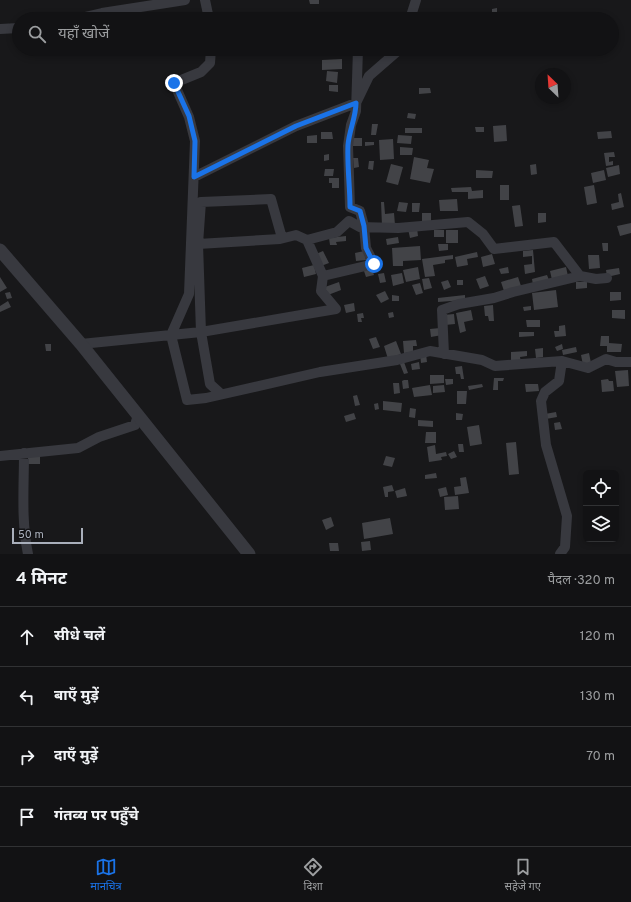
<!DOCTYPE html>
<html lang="hi">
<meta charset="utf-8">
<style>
body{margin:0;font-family:Overpass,"Noto Sans Devanagari",sans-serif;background:#1f2022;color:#f1f3f6}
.controls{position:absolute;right:12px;bottom:12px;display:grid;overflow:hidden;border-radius:6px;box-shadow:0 2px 6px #0003}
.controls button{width:36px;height:36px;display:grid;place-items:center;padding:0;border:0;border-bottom:1px solid #313234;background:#121214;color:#f1f3f6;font:20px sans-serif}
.compass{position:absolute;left:535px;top:68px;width:36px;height:36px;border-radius:50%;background:#121214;box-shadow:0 2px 6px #0003;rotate:335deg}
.scale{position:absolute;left:12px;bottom:10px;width:71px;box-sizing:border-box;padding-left:4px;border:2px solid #a9afbb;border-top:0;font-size:11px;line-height:14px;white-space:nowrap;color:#a9afbb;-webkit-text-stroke:3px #131315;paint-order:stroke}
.stop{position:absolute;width:12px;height:12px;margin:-9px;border:3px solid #1a73e8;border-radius:50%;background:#fff}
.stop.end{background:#1a73e8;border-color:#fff;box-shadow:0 1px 4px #0008}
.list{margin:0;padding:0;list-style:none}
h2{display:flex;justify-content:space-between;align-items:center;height:52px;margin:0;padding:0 16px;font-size:17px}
h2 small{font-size:13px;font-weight:400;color:#9c9ea0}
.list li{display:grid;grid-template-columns:26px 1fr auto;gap:12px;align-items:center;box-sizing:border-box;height:60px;padding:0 16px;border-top:1px solid #313234}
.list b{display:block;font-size:15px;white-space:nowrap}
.list em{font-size:13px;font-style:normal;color:#9c9ea0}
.icon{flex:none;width:22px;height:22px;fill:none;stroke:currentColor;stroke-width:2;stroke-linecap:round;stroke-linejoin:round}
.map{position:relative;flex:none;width:631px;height:554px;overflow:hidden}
.search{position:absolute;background:#121214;box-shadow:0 2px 6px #0003;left:12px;right:12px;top:12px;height:44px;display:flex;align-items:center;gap:10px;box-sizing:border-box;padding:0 14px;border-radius:22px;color:#9c9ea0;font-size:15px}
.sheet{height:292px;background:#121214}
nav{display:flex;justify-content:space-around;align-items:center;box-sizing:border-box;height:56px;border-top:1px solid #313234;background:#121214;font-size:11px;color:#9c9ea0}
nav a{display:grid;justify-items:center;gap:2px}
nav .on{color:#1a73e8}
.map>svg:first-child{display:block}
.building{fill:#424347}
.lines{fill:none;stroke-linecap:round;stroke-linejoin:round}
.minor{stroke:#38393f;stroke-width:10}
.tertiary{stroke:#38393f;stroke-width:13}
.route{stroke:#1a73e8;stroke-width:5}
</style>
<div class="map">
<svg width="631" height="554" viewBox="0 0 631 554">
<rect width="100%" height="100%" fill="#18181a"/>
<path class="building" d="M 309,0 L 319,0 L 319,4 L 310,4 Z
M 497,8 L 497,19 L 492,19 L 492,9 Z
M 342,59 L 342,69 L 322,70 L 322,60 Z
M 327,71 L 338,72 L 337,83 L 326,81 Z
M 329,85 L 338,85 L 338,92 L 329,91 Z
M 419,88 L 430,88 L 431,93 L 419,94 Z
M 408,113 L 416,114 L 415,119 L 407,118 Z
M 372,124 L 378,124 L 376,135 L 371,135 Z
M 506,125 L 507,141 L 494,142 L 493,126 Z
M 475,127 L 484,127 L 484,132 L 476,132 Z
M 405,128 L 422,128 L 422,133 L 405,133 Z
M 611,131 L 612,138 L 598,139 L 597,132 Z
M 321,132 L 332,132 L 333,139 L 321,139 Z
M 317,135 L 317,143 L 307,143 L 307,136 Z
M 398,135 L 412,136 L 411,144 L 397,143 Z
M 352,138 L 362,138 L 362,146 L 351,146 Z
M 393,139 L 394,159 L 380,160 L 379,140 Z
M 365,142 L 374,142 L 374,145 L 365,146 Z
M 400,147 L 413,148 L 412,155 L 400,155 Z
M 614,152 L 615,157 L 609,157 L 609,162 L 613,161 L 613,165 L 606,166 L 604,153 Z
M 329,154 L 329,160 L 324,161 L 324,155 Z
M 414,157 L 429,160 L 427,168 L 434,169 L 430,183 L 410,179 Z
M 353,158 L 358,158 L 359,167 L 354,168 Z
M 369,161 L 374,161 L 373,170 L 368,169 Z
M 391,164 L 403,167 L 398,185 L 386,182 Z
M 536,164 L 537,174 L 531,175 L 530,165 Z
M 619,165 L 620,174 L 608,177 L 606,168 Z
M 325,169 L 334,169 L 333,176 L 324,176 Z
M 476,170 L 493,171 L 492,178 L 476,178 Z
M 604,170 L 606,180 L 593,183 L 591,173 Z
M 329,178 L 339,178 L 339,188 L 332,188 L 332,183 L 329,183 Z
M 500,185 L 509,185 L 509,200 L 500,200 Z
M 594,185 L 597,203 L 587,205 L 584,187 Z
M 471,187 L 472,191 L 483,190 L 483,198 L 468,199 L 468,192 L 452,192 L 451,188 Z
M 621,193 L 624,207 L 612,210 L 611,204 L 619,202 L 618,194 Z
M 457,199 L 458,211 L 440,211 L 439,200 Z
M 381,202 L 384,202 L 385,214 L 394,213 L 395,225 L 382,226 Z
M 399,202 L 408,203 L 406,212 L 397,211 Z
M 412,203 L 420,203 L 419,212 L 412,212 Z
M 520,205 L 523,226 L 515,227 L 512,206 Z
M 422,213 L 431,213 L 431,224 L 422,224 Z
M 538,213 L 546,213 L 546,222 L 538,223 Z
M 631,223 L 631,233 L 620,236 L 617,226 Z
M 417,228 L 418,236 L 410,238 L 408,229 Z
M 434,230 L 444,230 L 444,237 L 434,237 Z
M 446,230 L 458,230 L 458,243 L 446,243 Z
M 346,236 L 346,241 L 336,242 L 337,245 L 330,245 L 329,238 Z
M 398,237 L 399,243 L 387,245 L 386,239 Z
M 602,243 L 608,243 L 608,251 L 603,251 Z
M 438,244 L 448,244 L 448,250 L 439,251 Z
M 420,246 L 421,260 L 403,261 L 403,266 L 393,266 L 392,248 Z
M 533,250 L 535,272 L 525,274 L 524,265 L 532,264 L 532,256 L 523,257 L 523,251 Z
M 323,251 L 329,263 L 321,266 L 316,254 Z
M 364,251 L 366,260 L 356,261 L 355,253 Z
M 477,252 L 478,257 L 467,259 L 468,265 L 457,267 L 455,257 Z
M 492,254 L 495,264 L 483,267 L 481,257 Z
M 453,255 L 453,259 L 445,260 L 445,263 L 433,265 L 435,276 L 425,277 L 422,259 Z
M 588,255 L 599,255 L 600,268 L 589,269 Z
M 314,265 L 316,274 L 304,277 L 302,268 Z
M 371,266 L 374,275 L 366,277 L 363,268 Z
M 418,267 L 420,279 L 406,282 L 403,270 Z
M 508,267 L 509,273 L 501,274 L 499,269 Z
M 566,267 L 568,276 L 552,280 L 550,271 Z
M 619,268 L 620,274 L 607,277 L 606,270 Z
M 384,273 L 386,282 L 380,283 L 378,274 Z
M 402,273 L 404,283 L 393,286 L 391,275 Z
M 547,275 L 549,280 L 533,285 L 532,279 Z
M 485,276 L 489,286 L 480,289 L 476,279 Z
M 0,277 L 7,288 L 0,292 Z
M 518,277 L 521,286 L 504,291 L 501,282 Z
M 429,278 L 432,288 L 424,290 L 422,279 Z
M 448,280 L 451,287 L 444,290 L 441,282 Z
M 457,280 L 463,280 L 463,285 L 457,285 Z
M 339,282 L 341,290 L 328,295 L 325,287 Z
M 576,282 L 587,282 L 587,288 L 576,289 Z
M 420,283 L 423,293 L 416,295 L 412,285 Z
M 556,290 L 558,307 L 534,310 L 532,293 Z
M 385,291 L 389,299 L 381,303 L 376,295 Z
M 10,292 L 12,298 L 7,299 L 5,293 Z
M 610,292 L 621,292 L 621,300 L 610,301 Z
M 392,295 L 399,296 L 399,301 L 392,301 Z
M 465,295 L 465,300 L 438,302 L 438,298 Z
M 8,301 L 11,307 L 0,312 L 0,306 Z
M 354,303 L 355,311 L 346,313 L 344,305 Z
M 493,305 L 494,321 L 489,321 L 488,316 L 485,316 L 484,306 Z
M 531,306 L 531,310 L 524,311 L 523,307 Z
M 471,310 L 473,320 L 464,322 L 466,331 L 460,333 L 456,313 Z
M 612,310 L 625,310 L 625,319 L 612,318 Z
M 393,312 L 394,317 L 389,318 L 388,313 Z
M 363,313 L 364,318 L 361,318 L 362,322 L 358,322 L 357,314 Z
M 454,314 L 455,324 L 445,325 L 444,315 Z
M 526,320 L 540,320 L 540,327 L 527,327 Z
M 565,325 L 566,336 L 555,337 L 554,331 L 559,331 L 559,326 Z
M 440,328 L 442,335 L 431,337 L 430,329 Z
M 519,332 L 534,332 L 534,336 L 519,337 Z
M 601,336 L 609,336 L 609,343 L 622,344 L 621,352 L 607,352 L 607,346 L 600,346 Z
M 376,337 L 380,347 L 373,349 L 369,339 Z
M 416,340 L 417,346 L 413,346 L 413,352 L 404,353 L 403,341 Z
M 396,341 L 401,354 L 388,359 L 384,346 Z
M 45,344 L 51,344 L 51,351 L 46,351 Z
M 562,344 L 563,349 L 557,351 L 555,347 Z
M 576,347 L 577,352 L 563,355 L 562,350 Z
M 543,348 L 543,357 L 536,358 L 535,349 Z
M 527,351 L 527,356 L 520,357 L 521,362 L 511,363 L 511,352 Z
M 589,353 L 591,363 L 583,365 L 581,355 Z
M 420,354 L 426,354 L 427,362 L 421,363 Z
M 404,362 L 408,373 L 404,374 L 400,364 Z
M 419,362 L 420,369 L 412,370 L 411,364 Z
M 462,366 L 464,379 L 461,379 L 460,374 L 456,374 L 455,367 Z
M 628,370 L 629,386 L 617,387 L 615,371 Z
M 430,375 L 444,375 L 444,383 L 430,384 Z
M 494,378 L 504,378 L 503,381 L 498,381 L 498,390 L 493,390 Z
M 445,379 L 453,379 L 453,384 L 446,385 Z
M 608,379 L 609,381 L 613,381 L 614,391 L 602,392 L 601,380 Z
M 404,380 L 408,380 L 409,388 L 403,389 L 402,381 Z
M 393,383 L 399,383 L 400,393 L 394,394 Z
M 482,384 L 483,387 L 469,390 L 468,386 Z
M 525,384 L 538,384 L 539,391 L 526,392 Z
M 430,385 L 432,395 L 414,397 L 412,388 Z
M 444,385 L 445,392 L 433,393 L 433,386 Z
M 457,391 L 467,391 L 466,404 L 457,404 Z
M 357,395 L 360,405 L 355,406 L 353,396 Z
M 383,401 L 402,403 L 401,412 L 383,410 Z
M 378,403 L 379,409 L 375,410 L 374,404 Z
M 410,408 L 416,409 L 415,418 L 409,417 Z
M 556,412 L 557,417 L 546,419 L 545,414 Z
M 354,413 L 356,419 L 346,422 L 344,416 Z
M 456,413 L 463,414 L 462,420 L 456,420 Z
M 418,420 L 433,421 L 433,427 L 418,426 Z
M 560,422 L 562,429 L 555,430 L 554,423 Z
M 479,425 L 482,444 L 470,446 L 467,427 Z
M 426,432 L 436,432 L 436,443 L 425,443 Z
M 516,442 L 519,474 L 509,475 L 506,443 Z
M 458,444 L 463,444 L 464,452 L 459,452 Z
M 435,445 L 436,454 L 446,452 L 447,456 L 441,457 L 442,460 L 429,462 L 427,447 Z
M 454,451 L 457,457 L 451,459 L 448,454 Z
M 28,455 L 40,455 L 40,464 L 28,464 Z
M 386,456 L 395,458 L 392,467 L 383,465 Z
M 436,473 L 437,478 L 425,479 L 425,475 Z
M 466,477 L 469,493 L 455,495 L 454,487 L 461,486 L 460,478 Z
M 392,485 L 394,491 L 388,492 L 388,497 L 385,497 L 383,487 Z
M 446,487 L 448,495 L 440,497 L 438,489 Z
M 405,488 L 407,496 L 397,498 L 395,491 Z
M 458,496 L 459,509 L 445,510 L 444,497 Z
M 331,517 L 334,526 L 326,530 L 322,520 Z
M 390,518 L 393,534 L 364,539 L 362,523 Z
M 370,541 L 371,550 L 362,551 L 361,542 Z
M 329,543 L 338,543 L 339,551 L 330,551 Z"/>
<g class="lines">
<path class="minor" d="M 205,0 L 209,19
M 76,19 L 102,13 L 185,0
M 410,19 L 416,0
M 0,29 L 19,28
M 211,49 L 210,63 L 201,72 L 174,83 L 189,117 L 195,141 L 189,294 L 171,335 L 187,400 L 206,398 L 320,372 L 397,360 L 430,351 L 482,360 L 495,366 L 562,361 L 559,381 L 545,392 L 541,401 L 546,445 L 567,516 L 565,547 L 560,554
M 194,177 L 296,126 L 356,103 L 369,76 L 400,49
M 307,240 L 337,232 L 349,221 L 360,227 L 398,228 L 468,222 L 483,234 L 494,249 L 554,242 L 580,276 L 513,292 L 494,298 L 459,304 L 442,310 L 444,354
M 198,244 L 201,202 L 271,199 L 282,238
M 323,276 L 374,264 L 366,248 L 364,226 L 360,211 L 350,207 L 348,146 L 351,125 L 356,111 L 358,49
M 580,276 L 596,279 L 607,278
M 81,344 L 201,332 L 198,244 L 280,239 L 296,235 L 307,240 L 323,276 L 321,291 L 336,309 L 201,332 L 210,384 L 221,394
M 562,361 L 588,368 L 606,359 L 616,362 L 631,362
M 24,453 C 24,486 21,521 28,554
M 0,456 L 78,448 L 99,437 L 135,425 L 138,415"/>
<path class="tertiary" d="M 0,250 L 81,344 L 249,554"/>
</g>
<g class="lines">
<path class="route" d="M 174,83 L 189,116 L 195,141 L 194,177 L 296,126 L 356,103 C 356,117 349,131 348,145 C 347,165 350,187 350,207 L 360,211 L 364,226 L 366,248 L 374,264"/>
</g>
</svg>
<div class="controls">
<button><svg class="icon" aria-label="locate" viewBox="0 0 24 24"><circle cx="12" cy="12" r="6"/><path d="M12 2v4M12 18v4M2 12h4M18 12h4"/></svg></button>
<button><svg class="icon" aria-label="layers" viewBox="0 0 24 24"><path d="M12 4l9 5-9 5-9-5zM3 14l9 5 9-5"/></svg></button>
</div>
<svg class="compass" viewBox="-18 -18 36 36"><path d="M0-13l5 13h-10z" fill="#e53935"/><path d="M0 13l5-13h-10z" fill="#9c9ea0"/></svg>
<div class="scale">50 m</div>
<div class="stop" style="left:374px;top:264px"></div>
<div class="stop end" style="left:174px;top:83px"></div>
<div class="search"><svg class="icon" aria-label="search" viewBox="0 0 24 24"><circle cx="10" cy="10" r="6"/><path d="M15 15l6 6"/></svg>यहाँ खोजें</div>
</div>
<section class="sheet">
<h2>4 मिनट<small>पैदल · 320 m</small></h2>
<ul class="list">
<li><svg class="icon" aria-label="ahead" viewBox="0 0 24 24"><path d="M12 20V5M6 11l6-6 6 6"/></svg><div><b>सीधे चलें</b></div><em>120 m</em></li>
<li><svg class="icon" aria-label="left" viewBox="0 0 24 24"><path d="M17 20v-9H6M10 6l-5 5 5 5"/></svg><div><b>बाएँ मुड़ें</b></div><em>130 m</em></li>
<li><svg class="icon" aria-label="right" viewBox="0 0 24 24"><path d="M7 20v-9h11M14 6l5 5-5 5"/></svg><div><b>दाएँ मुड़ें</b></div><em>70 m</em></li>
<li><svg class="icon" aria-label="arrive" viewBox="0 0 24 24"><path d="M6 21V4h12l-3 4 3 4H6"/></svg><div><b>गंतव्य पर पहुँचे</b></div></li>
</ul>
</section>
<nav>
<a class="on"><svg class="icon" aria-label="map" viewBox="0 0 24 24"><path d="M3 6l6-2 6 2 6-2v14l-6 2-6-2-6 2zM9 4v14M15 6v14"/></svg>मानचित्र</a>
<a><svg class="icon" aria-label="directions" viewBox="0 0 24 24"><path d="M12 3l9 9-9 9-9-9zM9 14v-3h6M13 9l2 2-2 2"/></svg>दिशा</a>
<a><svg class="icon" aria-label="saved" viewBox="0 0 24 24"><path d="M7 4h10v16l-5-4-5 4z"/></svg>सहेजे गए</a>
</nav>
